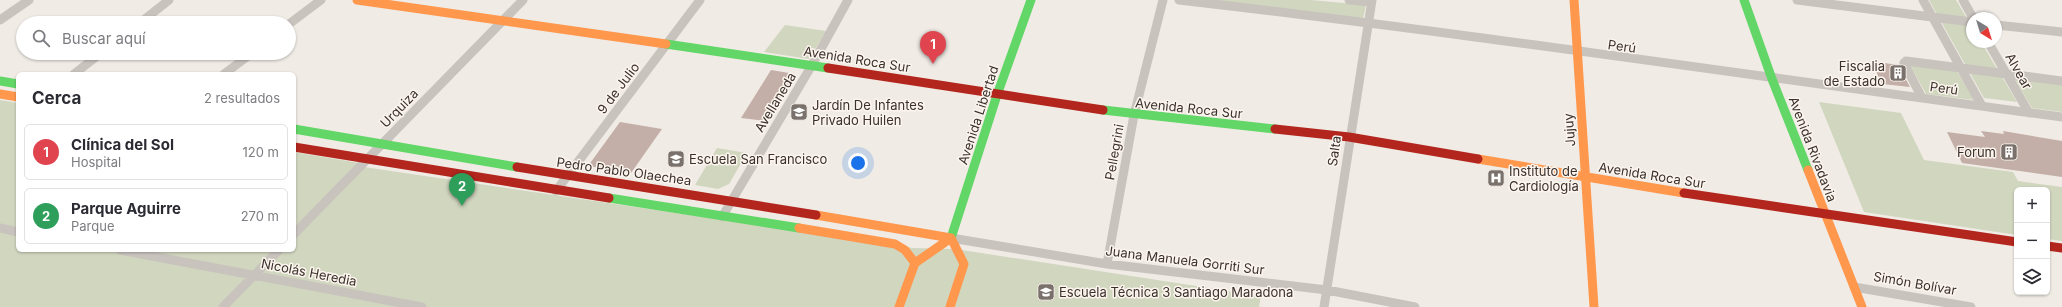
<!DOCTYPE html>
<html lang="es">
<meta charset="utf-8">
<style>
body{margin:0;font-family:Inter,sans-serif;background:#f2f2f3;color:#2b2b33}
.controls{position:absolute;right:12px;bottom:12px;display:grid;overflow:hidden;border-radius:6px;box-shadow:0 1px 3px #0004}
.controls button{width:36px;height:36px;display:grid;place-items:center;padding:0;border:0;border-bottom:1px solid #e1e1e2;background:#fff;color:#2b2b33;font:20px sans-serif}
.compass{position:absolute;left:1966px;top:12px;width:36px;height:36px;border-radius:50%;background:#fff;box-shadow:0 1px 3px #0004;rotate:142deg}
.you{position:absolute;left:858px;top:163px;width:14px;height:14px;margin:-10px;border:3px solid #fff;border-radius:50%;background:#1a73e8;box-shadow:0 0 0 6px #1a73e833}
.badge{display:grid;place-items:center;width:26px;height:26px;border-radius:50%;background:#ea580c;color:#fff;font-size:13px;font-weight:700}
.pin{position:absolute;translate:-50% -33px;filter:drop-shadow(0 1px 2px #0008)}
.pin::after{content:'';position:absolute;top:21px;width:14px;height:12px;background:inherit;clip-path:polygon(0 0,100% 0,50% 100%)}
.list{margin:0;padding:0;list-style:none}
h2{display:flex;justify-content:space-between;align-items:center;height:52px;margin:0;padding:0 16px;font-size:17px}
h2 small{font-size:13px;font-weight:400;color:#7c7c81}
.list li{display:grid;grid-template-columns:26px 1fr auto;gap:12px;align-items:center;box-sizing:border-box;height:56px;margin:0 8px 8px;padding:0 8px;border:1px solid #e1e1e2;border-radius:6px}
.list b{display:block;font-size:15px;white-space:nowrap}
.list p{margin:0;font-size:13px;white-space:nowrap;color:#7c7c81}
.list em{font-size:13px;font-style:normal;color:#7c7c81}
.icon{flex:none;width:22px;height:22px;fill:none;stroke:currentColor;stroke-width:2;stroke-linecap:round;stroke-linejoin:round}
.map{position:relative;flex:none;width:2062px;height:307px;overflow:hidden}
.search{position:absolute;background:#fff;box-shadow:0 1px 3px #0004;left:16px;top:16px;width:280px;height:44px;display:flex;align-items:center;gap:10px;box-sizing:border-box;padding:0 14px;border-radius:22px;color:#7c7c81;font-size:15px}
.panel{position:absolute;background:#fff;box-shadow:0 1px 3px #0004;left:16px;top:72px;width:280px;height:180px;border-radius:6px}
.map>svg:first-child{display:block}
.green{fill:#d1d6bf}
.building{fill:#c3afa7}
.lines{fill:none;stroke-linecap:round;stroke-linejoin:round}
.street{stroke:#c9c3be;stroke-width:9}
.fast{stroke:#63d668;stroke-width:9}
.slow{stroke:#ff974d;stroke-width:9}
.jam{stroke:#b3261e;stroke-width:9}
.labels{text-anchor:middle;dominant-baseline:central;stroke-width:3;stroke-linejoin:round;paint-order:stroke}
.street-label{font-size:13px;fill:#3b302b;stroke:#fbf5ee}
.poi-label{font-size:13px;fill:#3b302b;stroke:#fbf5ee;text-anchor:start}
</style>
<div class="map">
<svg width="2062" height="307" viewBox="0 0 2062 307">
<rect width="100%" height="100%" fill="#f0ebe5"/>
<path class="green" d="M 1190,0 L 1311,0 L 1366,5 L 1362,23 Z
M 1929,0 L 1956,0 L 1972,27 L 1972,42 L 1981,42 L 2017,102 L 1984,98 Z
M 785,25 L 826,31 L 809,59 L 764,52 Z
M 1910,65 L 1957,71 L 1974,100 L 1926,94 Z
M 2014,78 L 2062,84 L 2062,112 L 2032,108 Z
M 0,100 L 18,103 L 18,250 L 294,250 L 294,152 L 359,163 L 357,166 L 913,248 L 955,249 L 1261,296 L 1259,307 L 0,307 Z
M 1819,102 L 1901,113 L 1924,160 L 2013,172 L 2018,181 L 2062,187 L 2062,241 L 2047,239 L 2047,190 L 2017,190 L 2017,235 L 1864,212 Z
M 717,148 L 747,153 L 729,184 L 718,189 L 695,185 Z"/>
<path class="building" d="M 1871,61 L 1898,65 L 1910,87 L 1882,84 Z
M 771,70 L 795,74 L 766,121 L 741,118 Z
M 620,122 L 662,129 L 631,173 L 588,166 Z
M 1981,131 L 2004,134 L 2003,131 L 2062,141 L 2062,177 L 1962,163 L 1947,132 L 1985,137 Z"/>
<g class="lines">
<path class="street" d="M 1179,0 C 1474,34 1768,78 2062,117
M 1349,0 L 1371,2
M 1797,0 L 1972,22
M 1923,0 L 1982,106
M 1963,0 L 1973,18
M 0,20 L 29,0
M 140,23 L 169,0
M 289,24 L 321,0
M 1996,25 L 2062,32
M 1988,42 L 2029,113
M 74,74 L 101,53
M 224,74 L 252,53
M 1922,98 L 1904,63 L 1906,61 L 2062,81
M 556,191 L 700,0
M 722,217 L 812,65 L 848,0
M 0,228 L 18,232
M 294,234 L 523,0
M 951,238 L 1107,264 L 1327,290 L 1415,307
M 120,250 L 422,307
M 1107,264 L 1134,115 L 1163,0
M 1854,287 L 1971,307
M 223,307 L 279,250
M 1324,307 L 1372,0"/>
<path class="fast" d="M 1744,0 L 1772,79 L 1808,170
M 666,44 L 828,68
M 0,81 L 18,84
M 1103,110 L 1275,129
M 294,129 L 517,167
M 609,198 L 799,228
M 951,238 L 997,95 L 1031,0"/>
<path class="slow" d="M 357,0 L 666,44
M 1574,0 L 1594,307
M 0,94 L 18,97
M 1478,159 L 1684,193
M 1808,170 L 1862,307
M 816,215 L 951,238
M 799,228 L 895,244 L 905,250 L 915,263
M 899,307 L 915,263 L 951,238
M 950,307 L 964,264 L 951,238"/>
<path class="jam" d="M 828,68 L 1103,110
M 1275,129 L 1349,137 L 1478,159
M 294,147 L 609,198
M 517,167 L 816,215
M 1684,193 L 2017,242
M 2047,246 L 2062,248"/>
</g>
<defs>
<symbol id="building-square" viewBox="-11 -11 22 22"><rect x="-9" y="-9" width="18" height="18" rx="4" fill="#7a716c" stroke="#fbf5ee"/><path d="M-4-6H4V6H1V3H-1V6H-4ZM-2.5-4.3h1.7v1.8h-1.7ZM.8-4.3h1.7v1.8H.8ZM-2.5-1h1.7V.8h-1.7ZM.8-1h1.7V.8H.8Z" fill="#fff"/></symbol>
<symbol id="school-square" viewBox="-11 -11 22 22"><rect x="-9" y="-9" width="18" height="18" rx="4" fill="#7a716c" stroke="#fbf5ee"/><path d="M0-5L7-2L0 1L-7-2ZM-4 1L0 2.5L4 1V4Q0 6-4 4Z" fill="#fff"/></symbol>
<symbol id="hospital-square" viewBox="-11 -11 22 22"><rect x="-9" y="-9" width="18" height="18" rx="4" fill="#7a716c" stroke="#fbf5ee"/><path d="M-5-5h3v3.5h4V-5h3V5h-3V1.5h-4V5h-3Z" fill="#fff"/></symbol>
</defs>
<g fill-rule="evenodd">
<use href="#building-square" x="1888" y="63" width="20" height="20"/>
<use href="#school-square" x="789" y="102" width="20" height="20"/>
<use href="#building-square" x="1999" y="142" width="20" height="20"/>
<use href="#school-square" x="666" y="149" width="20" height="20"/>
<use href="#hospital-square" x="1486" y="168" width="20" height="20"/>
<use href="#school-square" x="1036" y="282" width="20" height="20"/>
</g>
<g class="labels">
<g class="street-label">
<text transform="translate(1622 46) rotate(8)">Perú</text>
<text transform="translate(857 59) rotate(9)">Avenida Roca Sur</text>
<text transform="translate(2019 71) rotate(60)">Alvear</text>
<text transform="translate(618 88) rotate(-53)">9 de Julio</text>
<text transform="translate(1944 88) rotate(8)">Perú</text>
<text transform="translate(775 102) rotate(-59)">Avellaneda</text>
<text transform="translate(399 108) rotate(-46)">Urquiza</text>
<text transform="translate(1189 108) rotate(6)">Avenida Roca Sur</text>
<text transform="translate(978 115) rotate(-72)">Avenida Libertad</text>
<text transform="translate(1569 130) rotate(-94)">Jujuy</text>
<text transform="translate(1813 149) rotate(69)">Avenida Rivadavia</text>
<text transform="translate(1334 151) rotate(-82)">Salta</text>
<text transform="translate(1114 152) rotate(-80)">Pellegrini</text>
<text transform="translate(624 171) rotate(8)">Pedro Pablo Olaechea</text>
<text transform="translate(1652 175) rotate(9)">Avenida Roca Sur</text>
<text transform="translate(1185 260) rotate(7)">Juana Manuela Gorriti Sur</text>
<text transform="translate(309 272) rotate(11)">Nicolás Heredia</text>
<text transform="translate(1915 283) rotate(10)">Simón Bolívar</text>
</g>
<g class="poi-label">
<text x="1885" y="66" text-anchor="end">Fiscalia<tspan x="1885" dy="15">de Estado</tspan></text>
<text x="812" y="105">Jardín De Infantes<tspan x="812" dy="15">Privado Huilen</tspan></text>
<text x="1996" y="152" text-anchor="end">Forum</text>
<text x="689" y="159">Escuela San Francisco</text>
<text x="1509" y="171">Instituto de<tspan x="1509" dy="15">Cardiología</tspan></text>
<text x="1059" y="292">Escuela Técnica 3 Santiago Maradona</text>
</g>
</g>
</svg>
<div class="controls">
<button>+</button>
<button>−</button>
<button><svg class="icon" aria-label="layers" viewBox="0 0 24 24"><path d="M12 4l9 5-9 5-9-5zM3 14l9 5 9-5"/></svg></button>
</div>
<svg class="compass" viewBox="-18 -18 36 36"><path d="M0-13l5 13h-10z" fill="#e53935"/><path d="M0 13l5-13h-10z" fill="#7c7c81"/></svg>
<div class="you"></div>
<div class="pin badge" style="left:933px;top:64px;background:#e0444e">1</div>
<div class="pin badge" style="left:462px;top:206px;background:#2e9e5b">2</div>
<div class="search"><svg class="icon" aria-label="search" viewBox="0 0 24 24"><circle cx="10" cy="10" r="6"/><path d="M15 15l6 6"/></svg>Buscar aquí</div>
<section class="panel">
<h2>Cerca<small>2 resultados</small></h2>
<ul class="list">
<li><span class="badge" style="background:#e0444e">1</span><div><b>Clínica del Sol</b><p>Hospital</p></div><em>120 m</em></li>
<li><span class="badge" style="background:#2e9e5b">2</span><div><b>Parque Aguirre</b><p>Parque</p></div><em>270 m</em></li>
</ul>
</section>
</div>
